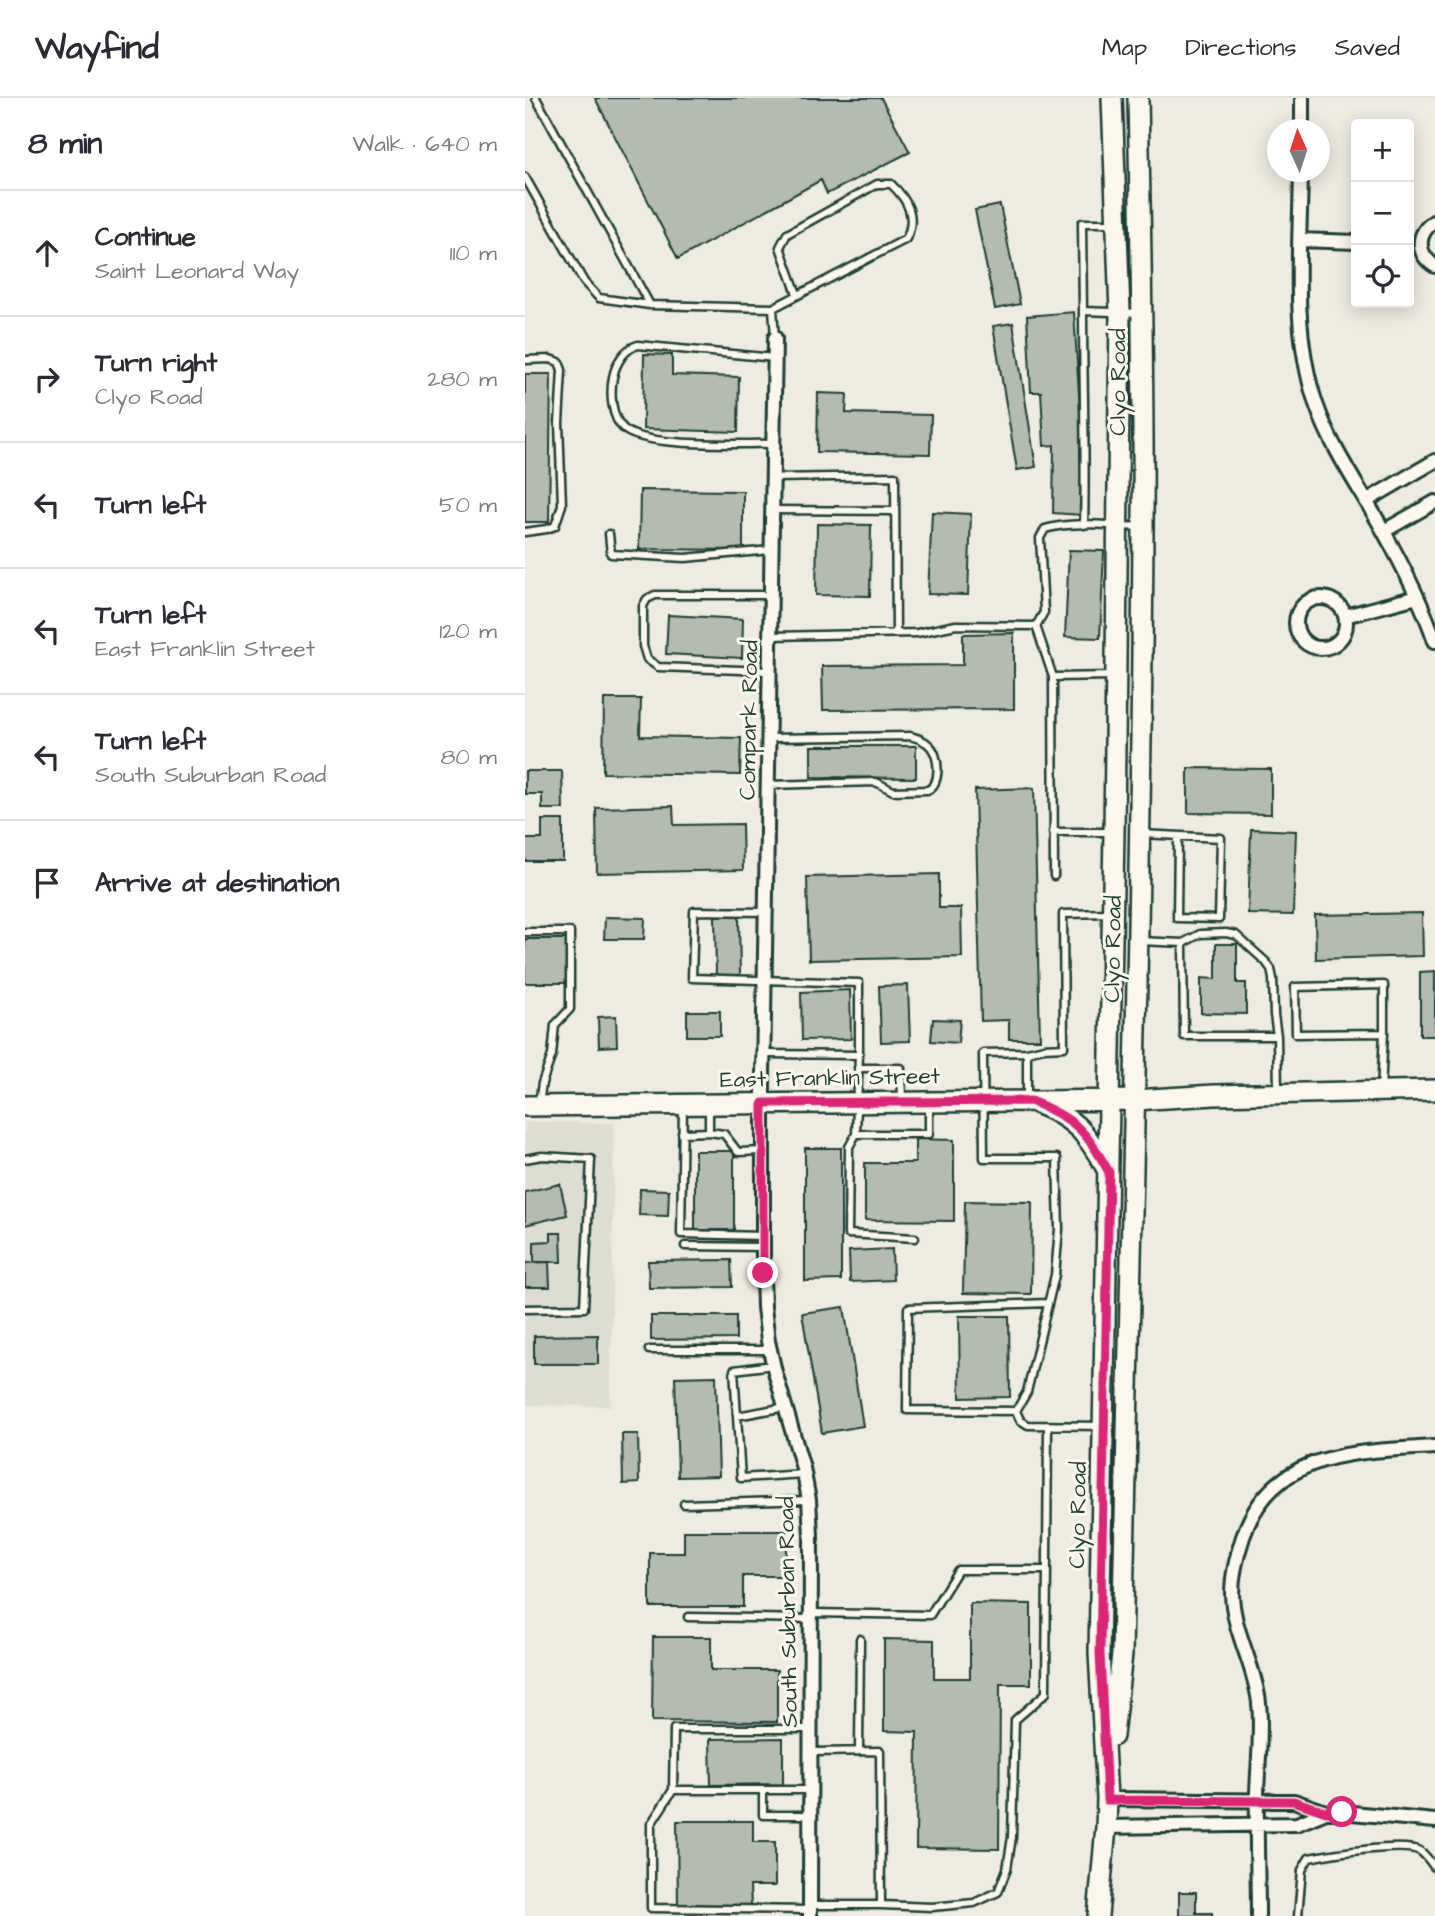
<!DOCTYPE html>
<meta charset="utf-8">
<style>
body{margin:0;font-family:"Architects Daughter",sans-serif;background:#f2f2f3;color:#2b2b33}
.controls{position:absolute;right:21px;top:21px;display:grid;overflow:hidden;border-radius:7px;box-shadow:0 4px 18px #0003}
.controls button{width:63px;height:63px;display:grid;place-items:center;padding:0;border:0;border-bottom:2px solid #e1e1e2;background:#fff;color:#2b2b33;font:35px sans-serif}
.compass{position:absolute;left:742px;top:21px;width:63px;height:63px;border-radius:50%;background:#fff;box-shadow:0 4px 18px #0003;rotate:357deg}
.stop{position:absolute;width:21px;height:21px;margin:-16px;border:5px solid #db2777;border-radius:50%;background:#fff}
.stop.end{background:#db2777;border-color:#fff;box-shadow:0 2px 7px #0008}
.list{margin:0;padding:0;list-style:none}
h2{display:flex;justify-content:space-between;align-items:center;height:91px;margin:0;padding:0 28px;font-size:30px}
h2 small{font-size:23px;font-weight:400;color:#7c7c81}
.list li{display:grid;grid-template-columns:46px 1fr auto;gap:21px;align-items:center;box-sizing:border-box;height:126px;padding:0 28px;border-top:2px solid #e1e1e2}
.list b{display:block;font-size:26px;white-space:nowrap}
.list p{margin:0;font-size:23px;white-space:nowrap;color:#7c7c81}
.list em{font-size:23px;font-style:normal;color:#7c7c81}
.icon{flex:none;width:38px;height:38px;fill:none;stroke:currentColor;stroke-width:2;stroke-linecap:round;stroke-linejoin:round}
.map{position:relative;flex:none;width:910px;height:1818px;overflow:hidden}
header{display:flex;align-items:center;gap:42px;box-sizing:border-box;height:98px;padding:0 35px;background:#fff;border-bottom:2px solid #e1e1e2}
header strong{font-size:33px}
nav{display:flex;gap:38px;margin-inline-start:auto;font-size:24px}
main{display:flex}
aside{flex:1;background:#fff}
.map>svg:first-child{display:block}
.built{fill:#ddddd2}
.building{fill:#b4bbb0;stroke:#1f3d34;stroke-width:2}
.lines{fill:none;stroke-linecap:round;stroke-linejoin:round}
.lane-casing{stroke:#1f3d34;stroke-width:11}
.street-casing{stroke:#1f3d34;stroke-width:18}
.secondary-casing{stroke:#1f3d34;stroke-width:24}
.lane{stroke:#fbf7ec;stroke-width:6}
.street{stroke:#fbf7ec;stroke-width:12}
.secondary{stroke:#fbf7ec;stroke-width:19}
.route{stroke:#db2777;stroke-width:9}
.labels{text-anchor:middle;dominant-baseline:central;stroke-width:6;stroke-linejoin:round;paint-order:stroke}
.street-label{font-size:23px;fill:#1f3d34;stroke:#fbf7ec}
</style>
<header>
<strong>Wayfind</strong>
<nav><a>Map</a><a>Directions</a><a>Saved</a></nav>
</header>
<main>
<aside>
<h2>8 min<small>Walk · 640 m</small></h2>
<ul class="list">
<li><svg class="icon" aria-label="ahead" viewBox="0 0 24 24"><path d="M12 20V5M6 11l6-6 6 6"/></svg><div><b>Continue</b><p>Saint Leonard Way</p></div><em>110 m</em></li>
<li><svg class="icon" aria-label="right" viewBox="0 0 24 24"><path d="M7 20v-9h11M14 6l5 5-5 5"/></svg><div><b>Turn right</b><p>Clyo Road</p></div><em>280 m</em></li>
<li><svg class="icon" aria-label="left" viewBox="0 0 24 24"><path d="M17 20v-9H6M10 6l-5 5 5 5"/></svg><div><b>Turn left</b></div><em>50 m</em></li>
<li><svg class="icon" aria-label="left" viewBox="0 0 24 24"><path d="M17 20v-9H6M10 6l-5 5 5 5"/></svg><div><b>Turn left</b><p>East Franklin Street</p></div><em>120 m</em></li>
<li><svg class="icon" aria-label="left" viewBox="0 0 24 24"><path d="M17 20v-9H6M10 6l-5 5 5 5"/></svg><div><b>Turn left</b><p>South Suburban Road</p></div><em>80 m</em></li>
<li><svg class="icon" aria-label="arrive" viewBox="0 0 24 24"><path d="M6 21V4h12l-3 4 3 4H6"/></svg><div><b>Arrive at destination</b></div></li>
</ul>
</aside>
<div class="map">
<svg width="910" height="1818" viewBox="0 0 910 1818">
<rect width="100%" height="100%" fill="#eeece1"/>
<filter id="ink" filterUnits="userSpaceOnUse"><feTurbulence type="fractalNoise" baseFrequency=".0143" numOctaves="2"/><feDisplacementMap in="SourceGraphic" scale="14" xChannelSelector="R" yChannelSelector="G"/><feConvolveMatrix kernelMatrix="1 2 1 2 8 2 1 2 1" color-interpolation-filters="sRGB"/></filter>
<g filter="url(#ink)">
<path class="built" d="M 0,1024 L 89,1025 L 86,1308 L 0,1307 Z"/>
<path class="building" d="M 70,0 L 356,0 L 385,54 L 302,96 L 296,82 L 153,161 Z
M 475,107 L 495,206 L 470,211 L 450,112 Z
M 549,214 L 557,346 L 557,417 L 528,415 L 529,347 L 519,348 L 516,294 L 506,294 L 502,218 Z
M 488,225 L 511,369 L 492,372 L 468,228 Z
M 119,256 L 147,257 L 147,277 L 214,279 L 213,334 L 118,331 Z
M 0,276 L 26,276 L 24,424 L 0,424 Z
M 293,295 L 322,296 L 321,315 L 406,317 L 405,356 L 292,354 Z
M 115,392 L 218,393 L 218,452 L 114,451 Z
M 407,414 L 446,416 L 443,497 L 403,496 Z
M 292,426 L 346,427 L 345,498 L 291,497 Z
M 544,452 L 579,453 L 575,540 L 540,539 Z
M 143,517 L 218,521 L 217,560 L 141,556 Z
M 489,535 L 489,611 L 298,612 L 297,568 L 438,567 L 438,536 Z
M 79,601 L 116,601 L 115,638 L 216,640 L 215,677 L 78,675 Z
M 286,648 L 391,648 L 391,680 L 286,679 Z
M 663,670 L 746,671 L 746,716 L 663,715 Z
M 0,673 L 37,673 L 38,711 L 17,711 L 17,696 L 0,696 Z
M 509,690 L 515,941 L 484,941 L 484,922 L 456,923 L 450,692 Z
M 148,708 L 149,727 L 217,726 L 218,772 L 72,775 L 71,710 Z
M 17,722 L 38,722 L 38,763 L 0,763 L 0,741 L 17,741 Z
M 726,731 L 771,733 L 768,817 L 723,816 Z
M 414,776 L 414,810 L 436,810 L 437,859 L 284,862 L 282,779 Z
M 897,815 L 898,858 L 791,861 L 790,817 Z
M 190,818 L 214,818 L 215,877 L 191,878 Z
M 80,819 L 120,820 L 119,841 L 79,841 Z
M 0,841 L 42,841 L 42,885 L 0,885 Z
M 691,846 L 712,846 L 712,885 L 721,885 L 721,916 L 676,915 L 676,880 L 691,881 Z
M 910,873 L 910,938 L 895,938 L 895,874 Z
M 383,887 L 385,943 L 356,944 L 354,888 Z
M 325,892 L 326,941 L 277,942 L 276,894 Z
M 162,913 L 195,913 L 195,938 L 162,938 Z
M 91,918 L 92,948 L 74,949 L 73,919 Z
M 408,921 L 435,922 L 433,945 L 406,943 Z
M 390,1041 L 429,1042 L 429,1123 L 340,1122 L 340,1065 L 390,1065 Z
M 280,1050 L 316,1050 L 316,1182 L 280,1183 Z
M 170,1053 L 209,1053 L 209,1132 L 170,1132 Z
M 35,1086 L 42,1117 L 0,1127 L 0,1094 Z
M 115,1091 L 144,1092 L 143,1118 L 114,1117 Z
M 440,1103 L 507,1104 L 506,1196 L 438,1195 Z
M 26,1135 L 36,1135 L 37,1164 L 9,1164 L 9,1144 L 26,1143 Z
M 367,1151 L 368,1182 L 325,1184 L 324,1153 Z
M 206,1162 L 207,1189 L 124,1190 L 123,1163 Z
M 24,1164 L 25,1189 L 0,1189 L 0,1165 Z
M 319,1209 L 338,1328 L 297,1335 L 277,1215 Z
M 126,1218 L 211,1218 L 211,1241 L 126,1242 Z
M 434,1218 L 484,1218 L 485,1299 L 435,1300 Z
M 73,1237 L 73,1266 L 9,1266 L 9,1238 Z
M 191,1278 L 194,1378 L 153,1379 L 150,1279 Z
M 97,1336 L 113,1336 L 114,1385 L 98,1386 Z
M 159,1433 L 261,1433 L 261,1478 L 218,1478 L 218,1509 L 125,1509 L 125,1455 L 159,1455 Z
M 445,1505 L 506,1506 L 506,1586 L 475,1586 L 474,1751 L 391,1750 L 392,1634 L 359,1633 L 359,1541 L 409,1542 L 409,1580 L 445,1580 Z
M 128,1539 L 186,1539 L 186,1572 L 252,1572 L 252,1624 L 127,1623 Z
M 258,1640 L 258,1686 L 186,1687 L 185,1641 Z
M 152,1723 L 228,1723 L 228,1744 L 250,1744 L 250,1788 L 225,1788 L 226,1807 L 153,1807 Z
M 654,1794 L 671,1794 L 671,1815 L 687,1815 L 687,1818 L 654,1818 Z"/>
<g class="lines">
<defs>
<path id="lane" d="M 11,0 L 125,207
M 0,79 L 59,184 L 74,200 L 125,207 L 248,210 L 250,240
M 590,125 L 557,125 L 558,213 L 615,215
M 248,210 L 381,141 C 392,119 383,102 366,86 L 352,86 L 262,136 L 255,149 L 272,196
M 558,213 C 558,285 561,356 559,427
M 0,262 L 25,261 L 34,264 L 37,272 L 34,325 L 37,407 L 30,428 L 22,431 L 0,434
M 249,346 C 218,345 120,350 99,331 C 86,320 85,295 88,279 C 91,265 99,251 113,247 L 250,260
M 248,380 L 370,378 L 371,535
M 248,412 L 370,413
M 84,436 L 86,456 L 160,460 L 246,452
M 511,528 L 519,514 L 515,440 L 520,431 C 549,422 586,428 616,429
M 246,538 L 392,535 L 431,527 L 511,528 L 528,579 L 589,578
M 244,573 L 133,569 L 122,561 L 118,548 L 118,508 L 122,501 L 130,497 L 247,497
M 528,579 L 529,778
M 244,687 L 351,684 L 368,693 L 402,692 C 416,688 415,658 405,648 C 400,642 392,640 385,638 L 245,640
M 528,734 L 586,734
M 616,736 L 696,740 L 694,821 L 652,820 L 653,738
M 241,814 L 169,813 L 167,880 L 334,885 L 334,957
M 0,834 L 45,834 L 45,911 L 30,927 L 27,957 L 17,985 L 14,1006
M 615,843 L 658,845 L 659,938 L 752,938 L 753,991
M 658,845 L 675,836 L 701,835 L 711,837 L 741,864 L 746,871 L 748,881 L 749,917 L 752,938
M 502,954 L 519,950 L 539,949 L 538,816 L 585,815
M 239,956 L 334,957 L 331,1036 L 324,1049 L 323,1136 L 390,1140
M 333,970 L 376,970 L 377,1002
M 856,992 L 859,935 L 859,887 L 770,889 L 771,936 L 859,935
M 502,999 L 502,954 L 458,955 L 459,1060 L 532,1060 L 534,1131 L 530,1177 L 502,1294 L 491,1313 L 495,1322 L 503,1327 L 577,1328
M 158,1008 L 156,1136 L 238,1138
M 184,1008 L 184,1034 L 199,1036 L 213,1054 L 238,1053
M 157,1035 L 184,1034
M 331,1036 L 404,1036 L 404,1005
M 0,1061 L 17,1058 L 66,1061 L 59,1210 L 0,1211
M 160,1148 L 238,1149
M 124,1252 L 245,1252
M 248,1267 L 209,1272 L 216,1380 L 279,1376
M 491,1313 L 382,1312 L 383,1210 L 523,1205
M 212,1318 L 261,1309
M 159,1406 L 284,1402
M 286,1515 L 405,1517 L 433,1472 L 522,1472
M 163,1519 L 286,1521
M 334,1653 L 335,1541
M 148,1692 L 126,1726 L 126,1810 L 285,1812
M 238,1692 L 238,1717 L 286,1717
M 286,1692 L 148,1692 L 149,1631 L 287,1631
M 285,1807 L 356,1807 L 355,1653 L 286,1654
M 356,1807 L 407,1809 L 449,1805 L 473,1794 L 482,1771 L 487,1739 L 490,1622 L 521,1595 L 523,1328
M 773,1818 L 777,1772 L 784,1760 C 803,1756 880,1744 895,1753 C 901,1757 906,1765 910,1770"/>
<path id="street" d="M 777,32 L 777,0
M 776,74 C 775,151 766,231 791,306 C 807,352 835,390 858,432 C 878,468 897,505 910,543
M 910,123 C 891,135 891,156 910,168
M 775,142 L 831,144
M 250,240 L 238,978 L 238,1175 L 239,1209 L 243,1243 L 250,1274 L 278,1370 L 284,1402 L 286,1437 L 285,1818
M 841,403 L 910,363
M 859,433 L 910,404
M771 525a25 25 0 1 1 50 0a25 25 0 1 1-50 0Z
M 820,518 L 892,499
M 582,1701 L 769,1703 L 801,1714 L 817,1714 L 910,1723
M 581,1729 L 772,1726 L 801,1714
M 733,1818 C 733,1777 731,1736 732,1695 C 733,1666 737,1634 734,1605 C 730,1567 708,1534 707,1496 C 707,1476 712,1457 718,1439 C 747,1351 833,1354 910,1349"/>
<path id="secondary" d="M 511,1005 C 552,1021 562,1036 583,1073
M 0,1008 L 610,1002 L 689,997 L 910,992
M 588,1638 L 597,1556 C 605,1181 616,805 618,430 C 619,287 616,143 613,0
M 573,1818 L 581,1729 L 582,1701 L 574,1555 L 589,734 L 595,214 L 587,0"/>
</defs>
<use href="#lane" class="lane-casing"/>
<use href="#street" class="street-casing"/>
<use href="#secondary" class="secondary-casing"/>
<use href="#lane" class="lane"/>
<use href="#street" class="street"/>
<use href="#secondary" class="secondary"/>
</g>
</g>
<g class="lines" filter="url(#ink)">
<path class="route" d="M 238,1175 L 238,1005 L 506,1003 C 551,1021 560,1032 584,1074 L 575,1555 L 582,1702 L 769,1703 L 801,1714 L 817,1714"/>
</g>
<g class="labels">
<g class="street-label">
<text transform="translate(593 284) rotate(-90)">Clyo Road</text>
<text transform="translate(224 622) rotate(-89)">Compark Road</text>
<text transform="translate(588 851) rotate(-89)">Clyo Road</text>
<text transform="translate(305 980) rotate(-1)">East Franklin Street</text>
<text transform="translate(553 1417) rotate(-89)">Clyo Road</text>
<text transform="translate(263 1514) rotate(-91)">South Suburban Road</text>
</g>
</g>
</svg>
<div class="controls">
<button>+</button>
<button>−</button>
<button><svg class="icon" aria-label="locate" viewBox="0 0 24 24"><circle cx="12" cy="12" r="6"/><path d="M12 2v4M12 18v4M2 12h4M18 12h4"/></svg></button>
</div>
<svg class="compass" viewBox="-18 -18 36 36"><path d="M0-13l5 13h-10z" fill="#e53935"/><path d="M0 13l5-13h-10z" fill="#7c7c81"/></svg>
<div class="stop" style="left:817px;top:1714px"></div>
<div class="stop end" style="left:238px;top:1175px"></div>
</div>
</main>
